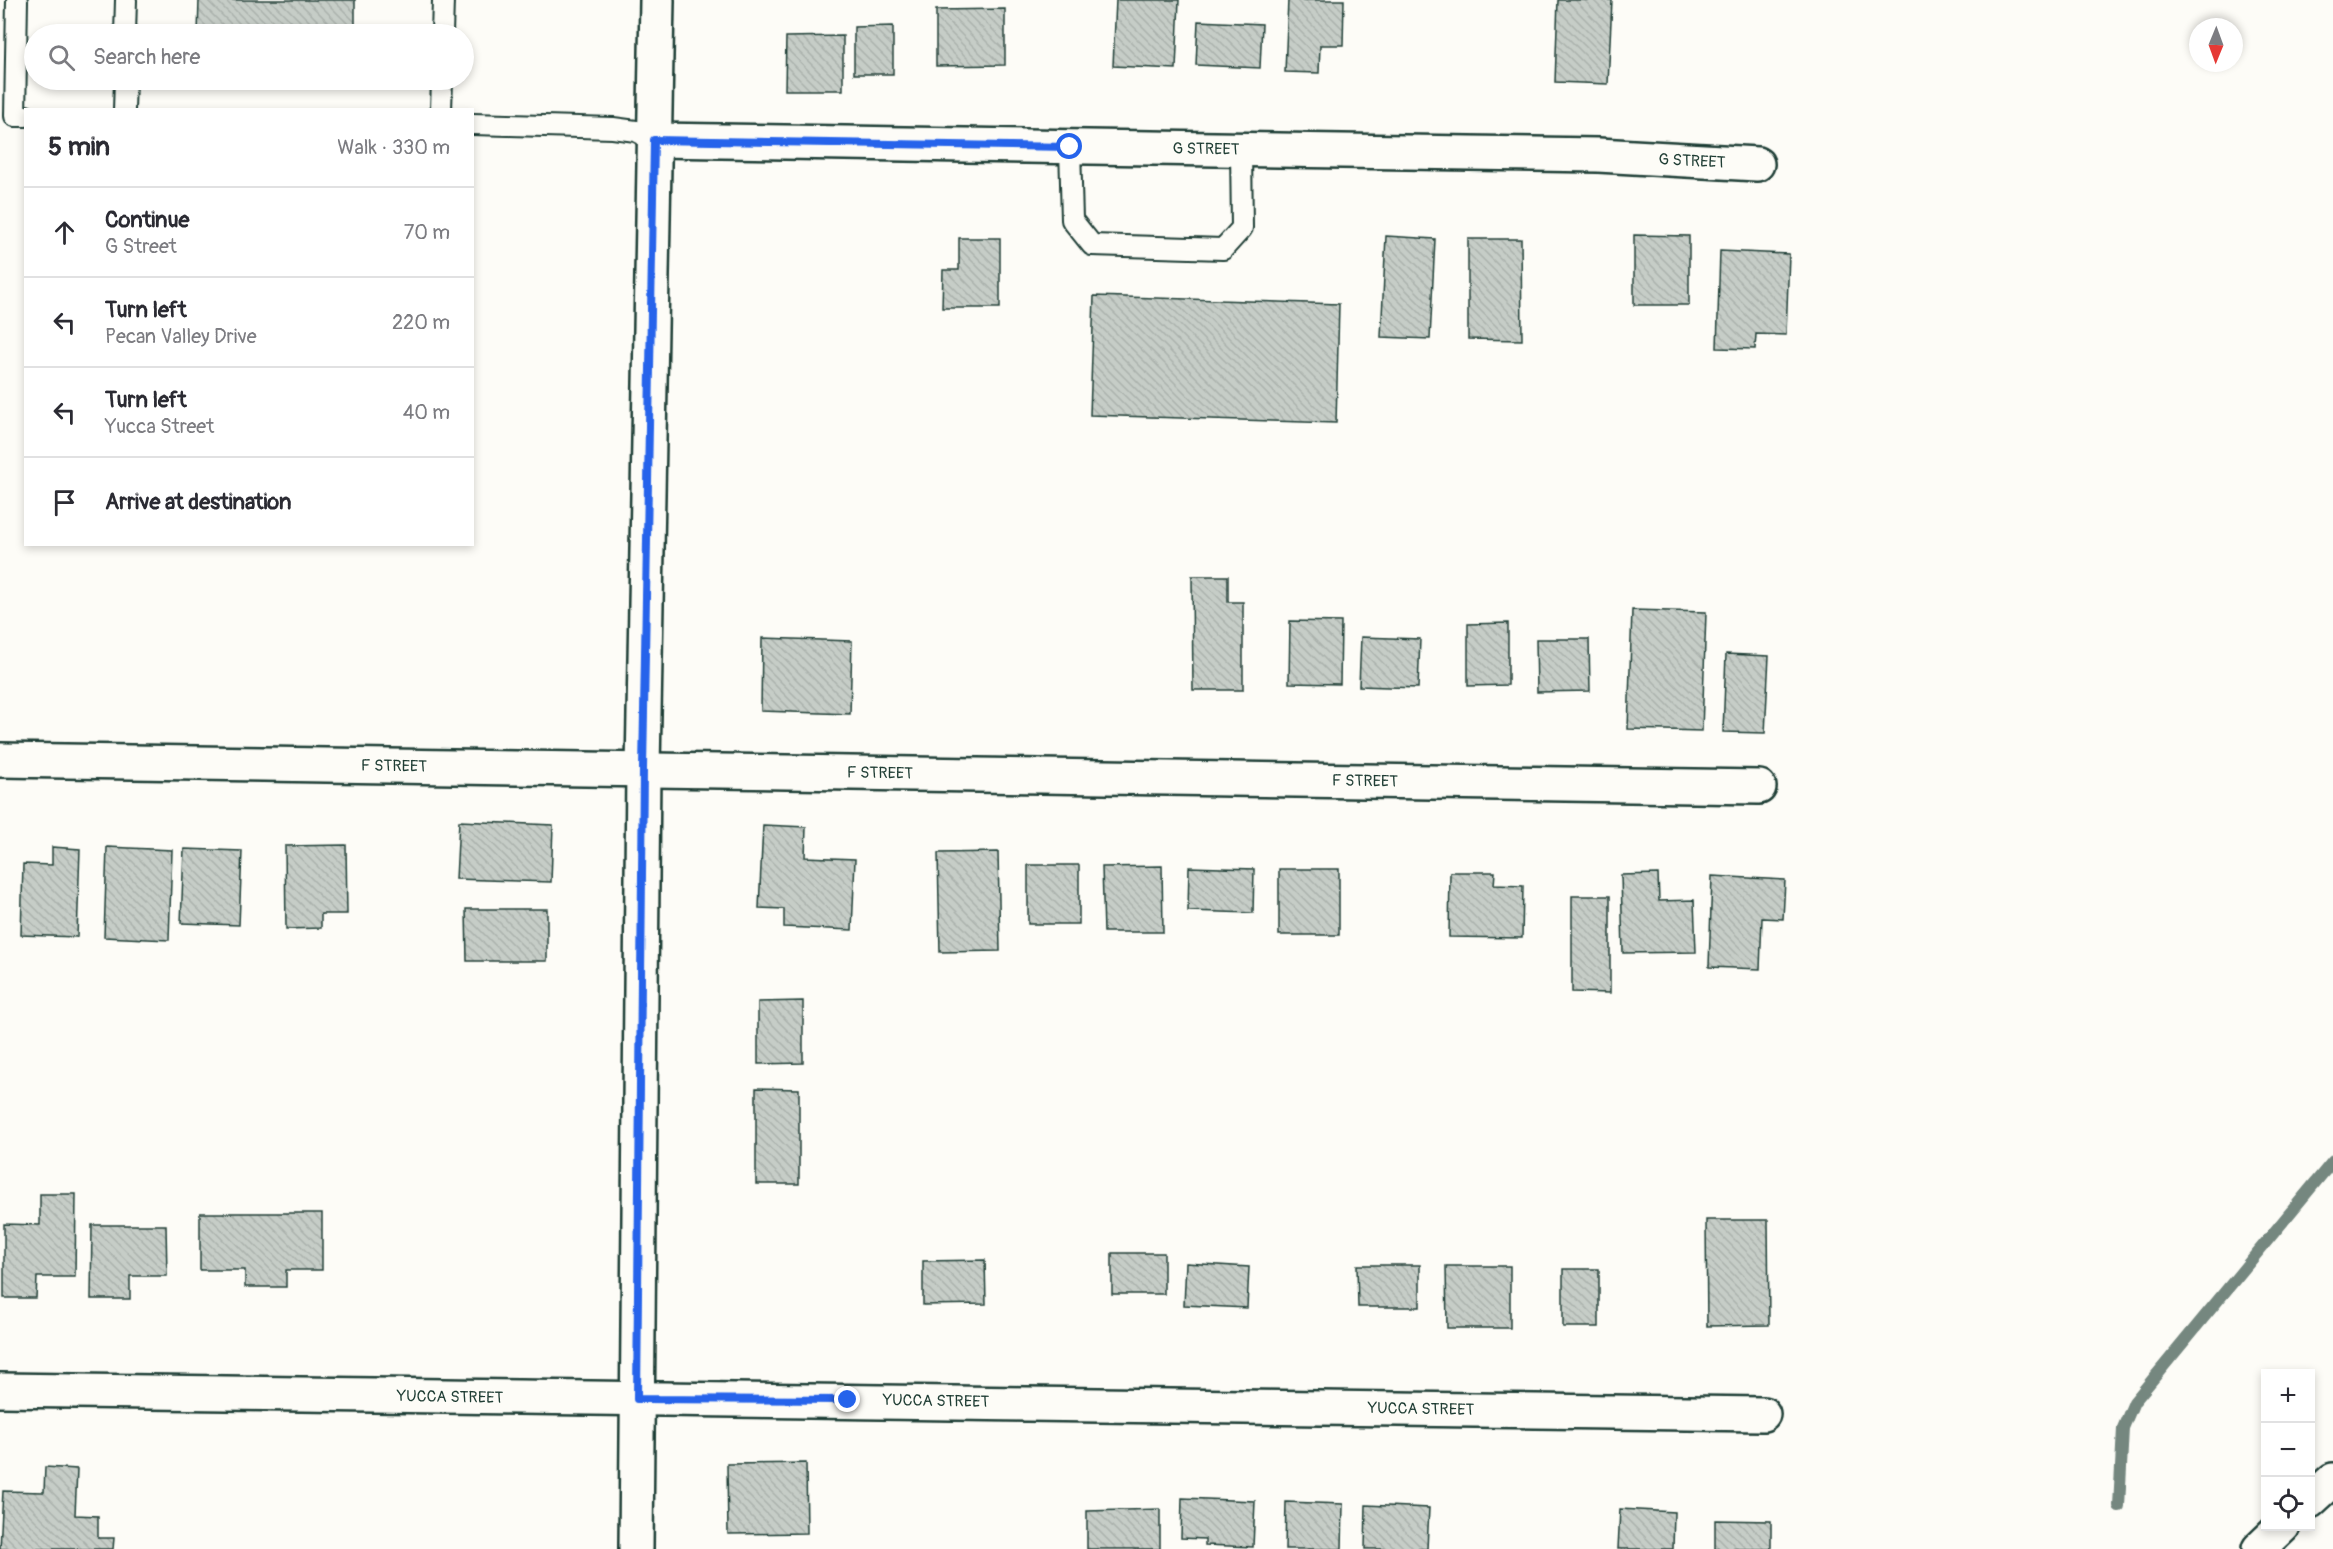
<!DOCTYPE html>
<meta charset="utf-8">
<style>
body{margin:0;font-family:Pangolin,sans-serif;background:#f2f2f3;color:#2b2b33}
.controls{position:absolute;right:18px;bottom:18px;display:grid;overflow:hidden;border-radius:0px;box-shadow:0 3px 9px #0003}
.controls button{width:54px;height:54px;display:grid;place-items:center;padding:0;border:0;border-bottom:2px solid #e1e1e2;background:#fff;color:#2b2b33;font:30px sans-serif}
.compass{position:absolute;left:2189px;top:18px;width:54px;height:54px;border-radius:50%;background:#fff;box-shadow:0 3px 9px #0003;rotate:181deg}
.stop{position:absolute;width:18px;height:18px;margin:-14px;border:4px solid #2563eb;border-radius:50%;background:#fff}
.stop.end{background:#2563eb;border-color:#fff;box-shadow:0 2px 6px #0008}
.list{margin:0;padding:0;list-style:none}
h2{display:flex;justify-content:space-between;align-items:center;height:78px;margin:0;padding:0 24px;font-size:26px}
h2 small{font-size:20px;font-weight:400;color:#7c7c81}
.list li{display:grid;grid-template-columns:39px 1fr auto;gap:18px;align-items:center;box-sizing:border-box;height:90px;padding:0 24px;border-top:2px solid #e1e1e2}
.list b{display:block;font-size:22px;white-space:nowrap}
.list p{margin:0;font-size:20px;white-space:nowrap;color:#7c7c81}
.list em{font-size:20px;font-style:normal;color:#7c7c81}
.icon{flex:none;width:33px;height:33px;fill:none;stroke:currentColor;stroke-width:2;stroke-linecap:round;stroke-linejoin:round}
.map{position:relative;flex:none;width:2333px;height:1549px;overflow:hidden}
.search{position:absolute;background:#fff;box-shadow:0 3px 9px #0003;left:24px;top:24px;width:450px;height:66px;display:flex;align-items:center;gap:15px;box-sizing:border-box;padding:0 21px;border-radius:33px;color:#7c7c81;font-size:22px}
.panel{position:absolute;background:#fff;box-shadow:0 3px 9px #0003;left:24px;top:108px;width:450px;height:438px;border-radius:0px}
.map>svg:first-child{display:block}
.lines{fill:none;stroke-linecap:round;stroke-linejoin:round}
.stream{stroke:#75877f;stroke-width:12}
.building{fill:url(#building-back-hatch);stroke:#1f3d34;stroke-width:1.5}
.lane-casing{stroke:#1f3d34;stroke-width:24}
.street-casing{stroke:#1f3d34;stroke-width:38}
.secondary-casing{stroke:#1f3d34;stroke-width:38}
.highway-casing{stroke:#1f3d34;stroke-width:38}
.lane{stroke:#fdfcf7;stroke-width:20}
.street{stroke:#fdfcf7;stroke-width:33}
.secondary{stroke:#fdfcf7;stroke-width:33}
.highway{stroke:#fdfcf7;stroke-width:33}
.route{stroke:#2563eb;stroke-width:8}
.labels{text-anchor:middle;dominant-baseline:central;stroke-width:6;stroke-linejoin:round;paint-order:stroke}
.street-label{font-size:16px;fill:#1f3d34;stroke:#fdfcf7}
</style>
<div class="map">
<svg width="2333" height="1549" viewBox="0 0 2333 1549">
<defs>
<pattern id="building-back-hatch" width="6" height="6" patternUnits="userSpaceOnUse" patternTransform="scale(1.5)"><rect width="6" height="6" fill="#c6cdc7"/><path d="M-1 5l2 2M0 0l6 6M5-1l2 2" fill="none" stroke="#aab1ac"/></pattern>
</defs>
<rect width="100%" height="100%" fill="#fdfcf7"/>
<filter id="ink" filterUnits="userSpaceOnUse"><feTurbulence type="fractalNoise" baseFrequency=".0167" numOctaves="2"/><feDisplacementMap in="SourceGraphic" scale="12" xChannelSelector="R" yChannelSelector="G"/><feConvolveMatrix kernelMatrix="1 2 1 2 8 2 1 2 1" color-interpolation-filters="sRGB"/></filter>
<g filter="url(#ink)">
<g class="lines">
<path class="stream" d="M 2119,1506 L 2123,1428 L 2134,1402 L 2333,1161"/>
</g>
<path class="building" d="M 199,0 L 355,0 L 355,34 L 198,34 Z
M 1116,0 L 1179,0 L 1176,69 L 1113,66 Z
M 1288,0 L 1344,0 L 1343,45 L 1320,45 L 1319,73 L 1285,72 Z
M 1558,0 L 1612,0 L 1608,84 L 1555,82 Z
M 1005,9 L 1005,65 L 936,66 L 936,10 Z
M 1198,21 L 1262,24 L 1260,68 L 1196,65 Z
M 893,26 L 893,74 L 854,74 L 854,27 Z
M 843,36 L 843,90 L 785,90 L 786,37 Z
M 1634,235 L 1689,236 L 1689,305 L 1634,305 Z
M 1386,236 L 1435,239 L 1430,339 L 1381,337 Z
M 959,238 L 1000,238 L 1000,308 L 942,308 L 943,270 L 959,270 Z
M 1468,239 L 1521,239 L 1522,340 L 1468,339 Z
M 1720,251 L 1789,254 L 1786,335 L 1756,334 L 1755,349 L 1717,348 Z
M 1094,296 L 1339,304 L 1336,423 L 1090,415 Z
M 1192,576 L 1228,576 L 1228,602 L 1243,602 L 1243,690 L 1193,690 Z
M 1632,610 L 1706,612 L 1702,731 L 1628,729 Z
M 1290,621 L 1341,622 L 1340,684 L 1289,683 Z
M 1508,623 L 1508,685 L 1468,686 L 1468,624 Z
M 1361,637 L 1420,639 L 1418,688 L 1359,686 Z
M 762,638 L 852,641 L 850,714 L 761,711 Z
M 1536,639 L 1589,639 L 1590,691 L 1537,692 Z
M 1726,654 L 1769,656 L 1765,733 L 1723,732 Z
M 459,821 L 553,825 L 551,882 L 456,879 Z
M 763,825 L 806,827 L 805,857 L 855,859 L 852,930 L 784,927 L 784,909 L 759,908 Z
M 346,845 L 347,914 L 321,914 L 321,928 L 286,929 L 285,846 Z
M 52,847 L 80,849 L 77,937 L 21,935 L 23,864 L 52,865 Z
M 107,847 L 172,850 L 169,940 L 104,937 Z
M 184,849 L 242,851 L 239,925 L 181,923 Z
M 998,852 L 1000,951 L 940,952 L 938,853 Z
M 1028,865 L 1079,865 L 1079,924 L 1028,924 Z
M 1162,866 L 1163,932 L 1104,932 L 1102,867 Z
M 1189,867 L 1254,869 L 1253,913 L 1188,911 Z
M 1279,869 L 1339,869 L 1339,935 L 1279,935 Z
M 1450,872 L 1495,872 L 1494,885 L 1523,886 L 1522,938 L 1449,937 Z
M 1658,874 L 1659,901 L 1694,900 L 1696,952 L 1623,953 L 1621,875 Z
M 1712,876 L 1785,880 L 1783,919 L 1762,918 L 1760,969 L 1709,967 Z
M 1572,896 L 1610,896 L 1610,993 L 1572,992 Z
M 466,909 L 547,909 L 547,961 L 467,961 Z
M 803,1001 L 803,1063 L 758,1064 L 758,1002 Z
M 756,1088 L 799,1089 L 799,1184 L 756,1184 Z
M 40,1194 L 76,1194 L 75,1277 L 37,1277 L 36,1298 L 4,1298 L 4,1224 L 40,1225 Z
M 200,1213 L 322,1213 L 322,1270 L 286,1270 L 286,1287 L 245,1287 L 245,1270 L 200,1270 Z
M 1706,1220 L 1768,1220 L 1769,1325 L 1707,1326 Z
M 92,1225 L 166,1225 L 167,1276 L 130,1276 L 130,1299 L 91,1299 Z
M 1112,1253 L 1164,1253 L 1164,1294 L 1112,1294 Z
M 985,1260 L 986,1304 L 923,1305 L 923,1261 Z
M 1186,1263 L 1249,1267 L 1247,1308 L 1184,1305 Z
M 1357,1265 L 1420,1265 L 1420,1307 L 1358,1307 Z
M 1446,1266 L 1510,1266 L 1510,1328 L 1447,1328 Z
M 1563,1269 L 1599,1269 L 1599,1327 L 1563,1327 Z
M 806,1463 L 807,1533 L 728,1534 L 727,1464 Z
M 45,1467 L 77,1469 L 75,1515 L 98,1516 L 98,1538 L 114,1538 L 113,1549 L 0,1549 L 3,1491 L 44,1492 Z
M 1182,1498 L 1255,1501 L 1253,1547 L 1205,1545 L 1205,1539 L 1181,1538 Z
M 1286,1502 L 1343,1504 L 1342,1549 L 1285,1549 Z
M 1366,1505 L 1429,1508 L 1427,1549 L 1365,1549 Z
M 1160,1509 L 1160,1549 L 1087,1549 L 1087,1511 Z
M 1620,1509 L 1674,1512 L 1673,1549 L 1618,1549 Z
M 1715,1520 L 1771,1521 L 1771,1549 L 1715,1549 Z"/>
<g class="lines">
<defs>
<path id="lane" d="M 17,0 L 15,116 L 26,116
M 125,34 L 126,0
M 442,34 L 443,0
M 124,110 L 125,80
M 441,110 L 442,80
M 472,124 L 613,128 L 636,131 L 654,140
M 1070,147 L 1072,220 L 1092,245 L 1223,249 L 1242,228 L 1241,150"/>
<path id="street" d="M 654,140 L 1598,155 L 1757,164
M 0,760 L 1759,787
M 0,1390 C 588,1399 1175,1405 1763,1414"/>
<path id="secondary" d="M 636,1549 L 643,769 L 657,0"/>
<path id="highway" d="M 2310,1501 L 2333,1480
M 2259,1549 L 2283,1526"/>
</defs>
<use href="#lane" class="lane-casing"/>
<use href="#street" class="street-casing"/>
<use href="#secondary" class="secondary-casing"/>
<use href="#highway" class="highway-casing"/>
<use href="#lane" class="lane"/>
<use href="#street" class="street"/>
<use href="#secondary" class="secondary"/>
<use href="#highway" class="highway"/>
</g>
</g>
<g class="lines" filter="url(#ink)">
<path class="route" d="M 848,1400 L 637,1399 L 643,769 L 654,140 L 1070,147"/>
</g>
<g class="labels">
<g class="street-label">
<text transform="translate(1206 149) rotate(1)">G STREET</text>
<text transform="translate(1692 161) rotate(3)">G STREET</text>
<text transform="translate(394 766) rotate(1)">F STREET</text>
<text transform="translate(880 773) rotate(1)">F STREET</text>
<text transform="translate(1365 781) rotate(1)">F STREET</text>
<text transform="translate(450 1397) rotate(1)">YUCCA STREET</text>
<text transform="translate(936 1401) rotate(1)">YUCCA STREET</text>
<text transform="translate(1421 1409) rotate(1)">YUCCA STREET</text>
</g>
</g>
</svg>
<div class="controls">
<button>+</button>
<button>−</button>
<button><svg class="icon" aria-label="locate" viewBox="0 0 24 24"><circle cx="12" cy="12" r="6"/><path d="M12 2v4M12 18v4M2 12h4M18 12h4"/></svg></button>
</div>
<svg class="compass" viewBox="-18 -18 36 36"><path d="M0-13l5 13h-10z" fill="#e53935"/><path d="M0 13l5-13h-10z" fill="#7c7c81"/></svg>
<div class="stop" style="left:1070px;top:147px"></div>
<div class="stop end" style="left:848px;top:1400px"></div>
<div class="search"><svg class="icon" aria-label="search" viewBox="0 0 24 24"><circle cx="10" cy="10" r="6"/><path d="M15 15l6 6"/></svg>Search here</div>
<section class="panel">
<h2>5 min<small>Walk · 330 m</small></h2>
<ul class="list">
<li><svg class="icon" aria-label="ahead" viewBox="0 0 24 24"><path d="M12 20V5M6 11l6-6 6 6"/></svg><div><b>Continue</b><p>G Street</p></div><em>70 m</em></li>
<li><svg class="icon" aria-label="left" viewBox="0 0 24 24"><path d="M17 20v-9H6M10 6l-5 5 5 5"/></svg><div><b>Turn left</b><p>Pecan Valley Drive</p></div><em>220 m</em></li>
<li><svg class="icon" aria-label="left" viewBox="0 0 24 24"><path d="M17 20v-9H6M10 6l-5 5 5 5"/></svg><div><b>Turn left</b><p>Yucca Street</p></div><em>40 m</em></li>
<li><svg class="icon" aria-label="arrive" viewBox="0 0 24 24"><path d="M6 21V4h12l-3 4 3 4H6"/></svg><div><b>Arrive at destination</b></div></li>
</ul>
</section>
</div>
